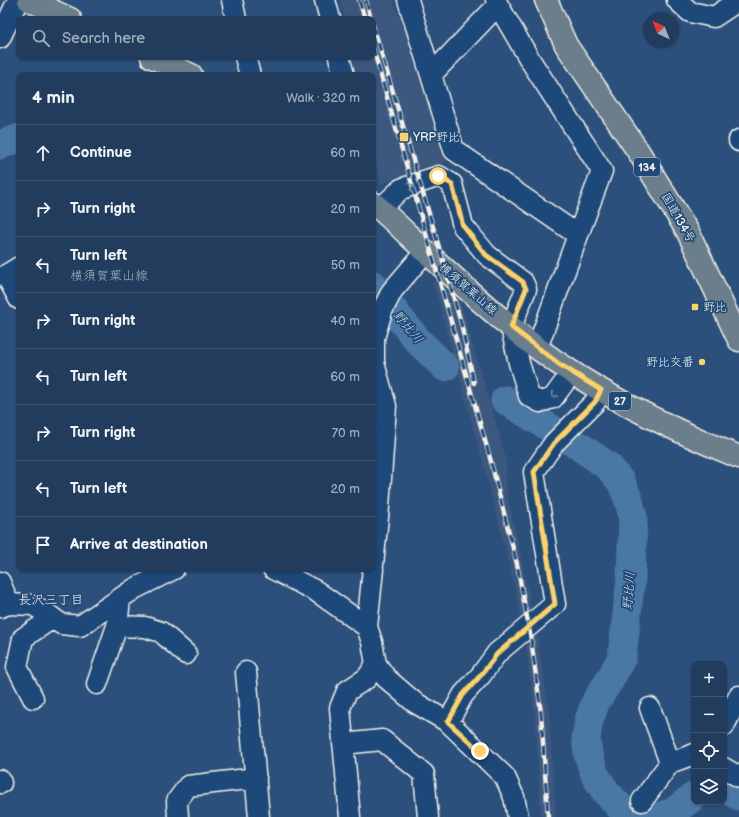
<!DOCTYPE html>
<meta charset="utf-8">
<style>
body{margin:0;font-family:"Balsamiq Sans","Klee One",sans-serif;background:#2d4766;color:#f1f3f6}
.controls{position:absolute;right:12px;bottom:12px;display:grid;overflow:hidden;border-radius:8px;box-shadow:0 1px 3px #0004}
.controls button{width:36px;height:36px;display:grid;place-items:center;padding:0;border:0;border-bottom:1px solid #3e5672;background:#213c5d;color:#f1f3f6;font:20px sans-serif}
.compass{position:absolute;left:643px;top:12px;width:36px;height:36px;border-radius:50%;background:#213c5d;box-shadow:0 1px 3px #0004;rotate:317deg}
.stop{position:absolute;width:12px;height:12px;margin:-9px;border:3px solid #ffd166;border-radius:50%;background:#fff}
.stop.end{background:#ffd166;border-color:#fff;box-shadow:0 1px 4px #0008}
.list{margin:0;padding:0;list-style:none}
h2{display:flex;justify-content:space-between;align-items:center;height:52px;margin:0;padding:0 16px;font-size:17px}
h2 small{font-size:13px;font-weight:400;color:#a2adbc}
.list li{display:grid;grid-template-columns:26px 1fr auto;gap:12px;align-items:center;box-sizing:border-box;height:56px;padding:0 16px;border-top:1px solid #3e5672}
.list b{display:block;font-size:15px;white-space:nowrap}
.list p{margin:0;font-size:13px;white-space:nowrap;color:#a2adbc}
.list em{font-size:13px;font-style:normal;color:#a2adbc}
.icon{flex:none;width:22px;height:22px;fill:none;stroke:currentColor;stroke-width:2;stroke-linecap:round;stroke-linejoin:round}
.map{position:relative;flex:none;width:739px;height:817px;overflow:hidden}
.search{position:absolute;background:#213c5d;box-shadow:0 1px 3px #0004;left:16px;top:16px;width:360px;height:44px;display:flex;align-items:center;gap:10px;box-sizing:border-box;padding:0 14px;border-radius:8px;color:#a2adbc;font-size:15px}
.panel{position:absolute;background:#213c5d;box-shadow:0 1px 3px #0004;left:16px;top:72px;width:360px;height:500px;border-radius:8px}
.map>svg:first-child{display:block}
.built{fill:#3c587f}
.lines{fill:none;stroke-linecap:round;stroke-linejoin:round}
.river{stroke:#4978a5;stroke-width:29}
.minor-casing{stroke:#f4f1e8;stroke-width:23}
.major-casing{stroke:#f4f1e8;stroke-width:25}
.highway-casing{stroke:#f4f1e8;stroke-width:25}
.minor{stroke:#1f4a7a;stroke-width:20}
.major{stroke:#6b7e8b;stroke-width:22}
.highway{stroke:#6b7e8b;stroke-width:22}
.rail-casing{stroke:#f4f1e8;stroke-width:4.5}
.rail{stroke:#1f4a7a;stroke-width:3;stroke-dasharray:9;stroke-linecap:butt}
.oneway{stroke:#748da6}
.route{stroke:#ffd166;stroke-width:5}
.poi-dot{fill:#ffd166;stroke:#1f4a7a;stroke-width:1.5}
.labels{text-anchor:middle;dominant-baseline:central;stroke-width:3.5;stroke-linejoin:round;paint-order:stroke}
.shield{fill:#1f4a7a;stroke:#b4bfc7;stroke-width:1}
.shield-label{font-size:11px;font-weight:bold;fill:#f4f1e8}
.poi-label{font-size:12px;fill:#f4f1e8;stroke:#1f4a7a;text-anchor:start}
.street-label{font-size:12px;fill:#f4f1e8;stroke:#1f4a7a}
.water-label{font-size:13px;font-style:italic;fill:#dadfde;stroke:#1f4a7a}
.neighbourhood-label{font-size:13px;fill:#f4f1e8;stroke:#1f4a7a}
</style>
<div class="map">
<svg width="739" height="817" viewBox="0 0 739 817">
<rect width="100%" height="100%" fill="#2c507c"/>
<filter id="ink" filterUnits="userSpaceOnUse"><feTurbulence type="fractalNoise" baseFrequency=".025" numOctaves="2"/><feDisplacementMap in="SourceGraphic" scale="8" xChannelSelector="R" yChannelSelector="G"/><feConvolveMatrix kernelMatrix="1 2 1 2 8 2 1 2 1" color-interpolation-filters="sRGB"/></filter>
<g filter="url(#ink)">
<path class="built" d="M 340,0 L 394,0 L 397,12 L 411,26 L 449,160 L 381,184 L 373,154 L 373,75 L 353,75 L 349,57 L 373,57 L 373,19 L 345,19 Z
M 433,282 L 460,301 L 507,462 L 505,483 L 532,611 L 521,617 L 510,566 L 489,485 Z
M 537,634 L 549,713 L 556,817 L 541,817 L 535,715 L 526,644 Z"/>
<g class="lines">
<path class="river" d="M 0,145 L 19,138
M 373,285 L 418,341 L 445,367
M 505,400 L 579,446 L 609,467 L 621,482 L 628,498 L 633,517 L 631,578 L 622,657 L 611,678 L 596,701 L 589,720 L 586,738 L 588,754 L 595,775 L 606,792 L 622,809 L 636,817
M 724,788 L 739,796
M 658,817 L 673,812 L 694,796"/>
<defs>
<path id="minor" d="M 232,0 L 236,19
M 325,0 L 330,19
M 408,0 L 454,150 L 578,235 L 537,348
M 496,0 L 498,5 L 530,60 L 602,171 L 578,235
M 677,0 L 690,12 L 714,17 L 729,7 L 736,0
M 0,38 L 18,0
M 245,57 L 250,75
M 339,57 L 344,75
M 431,75 L 498,5
M 739,140 L 739,141
M 380,209 L 401,189 L 439,176 L 452,184 L 463,226 L 487,255 L 523,282 L 526,289 L 511,327 L 519,363 L 529,396 L 540,402 L 553,398 L 572,372
M 19,267 L 6,275 L 19,299
M 373,565 L 379,507 L 386,406 L 374,363 L 374,338 L 382,311 L 392,291 L 426,251
M 273,569 L 316,591 L 367,627
M 373,569 L 367,627 L 372,642 L 376,664 L 386,678 L 414,702 L 448,722 L 505,777 L 514,797 L 518,817
M 0,582 L 9,604
M 0,607 L 9,604 L 33,605 L 46,613 L 61,624 L 80,626 L 134,589 L 174,569
M 117,626 L 145,627 L 161,632 L 186,654
M 246,672 L 259,817
M 97,684 L 117,626 L 120,599
M 33,698 L 17,667 L 23,638 L 53,618
M 650,708 L 670,763
M 448,722 L 463,695 L 481,675 L 497,653 L 555,604 L 534,472 L 554,443 L 595,402 L 601,390
M 724,726 L 739,696
M 343,744 L 382,740 L 424,774 L 428,817
M 724,768 L 739,777
M 0,780 L 1,783 L 0,783
M 642,801 L 670,763 L 694,754
M 178,817 L 177,801 L 188,786 L 256,778
M 350,817 L 340,708 L 347,691 L 367,678 L 376,664"/>
<path id="major" d="M 29,0 L 70,19
M 152,57 L 191,75
M 373,203 C 391,218 407,234 424,250 C 461,284 498,318 537,348 C 598,394 668,428 739,457"/>
<path id="highway" d="M 546,0 L 566,45 L 638,151 L 688,232 L 739,340"/>
</defs>
<use href="#minor" class="minor-casing"/>
<use href="#major" class="major-casing"/>
<use href="#highway" class="highway-casing"/>
<use href="#minor" class="minor"/>
<use href="#major" class="major"/>
<use href="#highway" class="highway"/>
<defs>
<path id="rail" d="M 359,0 L 365,19
M 366,0 L 371,19
M 373,25 L 436,237 L 461,323 L 474,383
M 373,48 L 490,458 L 517,564 L 531,639 L 541,713 L 548,817"/>
</defs>
<use href="#rail" class="rail-casing"/>
<use href="#rail" class="rail"/>
</g>
<defs><path id="oneway-chevron" d="M-2-3.5L2.5 0L-2 3.5" fill="none" stroke-width="1.6" stroke-linecap="round" stroke-linejoin="round"/></defs>
<g class="oneway">
<use href="#oneway-chevron" transform="translate(411 186) rotate(-19)"/>
<use href="#oneway-chevron" transform="translate(554 395) rotate(135)"/>
</g>
</g>
<g class="lines" filter="url(#ink)">
<path class="route" d="M 438,176 L 452,184 L 463,226 L 486,255 L 523,282 L 526,289 L 511,327 L 559,364 L 601,390 L 595,402 L 554,443 L 534,472 L 555,604 L 497,654 L 481,675 L 463,695 L 448,722 L 480,751"/>
</g>
<g class="poi-dot">
<rect x="399" y="132" width="10" height="10" rx="2"/>
<rect x="691" y="303" width="8" height="8" rx="2"/>
<circle cx="702" cy="362" r="4"/>
</g>
<g class="labels">
<g class="shield">
<rect x="634" y="158" width="26" height="18" rx="3"/>
<rect x="609" y="392" width="22" height="18" rx="3"/>
</g>
<g class="shield-label">
<text x="647" y="167">134</text>
<text x="620" y="401">27</text>
</g>
<g class="poi-label">
<text x="413" y="137">YRP野比</text>
<text x="703" y="307">野比</text>
<text x="694" y="362" text-anchor="end">野比交番</text>
</g>
<g class="street-label">
<text transform="translate(678 218) rotate(60)">国道134号</text>
<text transform="translate(468 289) rotate(41)">横須賀葉山線</text>
</g>
<g class="water-label">
<text transform="translate(408 327) rotate(50)">野比川</text>
<text transform="translate(629 591) rotate(-85)">野比川</text>
</g>
<g class="neighbourhood-label">
<text x="51" y="600">長沢三丁目</text>
</g>
</g>
</svg>
<div class="controls">
<button>+</button>
<button>−</button>
<button><svg class="icon" aria-label="locate" viewBox="0 0 24 24"><circle cx="12" cy="12" r="6"/><path d="M12 2v4M12 18v4M2 12h4M18 12h4"/></svg></button>
<button><svg class="icon" aria-label="layers" viewBox="0 0 24 24"><path d="M12 4l9 5-9 5-9-5zM3 14l9 5 9-5"/></svg></button>
</div>
<svg class="compass" viewBox="-18 -18 36 36"><path d="M0-13l5 13h-10z" fill="#e53935"/><path d="M0 13l5-13h-10z" fill="#a2adbc"/></svg>
<div class="stop" style="left:438px;top:176px"></div>
<div class="stop end" style="left:480px;top:751px"></div>
<div class="search"><svg class="icon" aria-label="search" viewBox="0 0 24 24"><circle cx="10" cy="10" r="6"/><path d="M15 15l6 6"/></svg>Search here</div>
<section class="panel">
<h2>4 min<small>Walk · 320 m</small></h2>
<ul class="list">
<li><svg class="icon" aria-label="ahead" viewBox="0 0 24 24"><path d="M12 20V5M6 11l6-6 6 6"/></svg><div><b>Continue</b></div><em>60 m</em></li>
<li><svg class="icon" aria-label="right" viewBox="0 0 24 24"><path d="M7 20v-9h11M14 6l5 5-5 5"/></svg><div><b>Turn right</b></div><em>20 m</em></li>
<li><svg class="icon" aria-label="left" viewBox="0 0 24 24"><path d="M17 20v-9H6M10 6l-5 5 5 5"/></svg><div><b>Turn left</b><p>横須賀葉山線</p></div><em>50 m</em></li>
<li><svg class="icon" aria-label="right" viewBox="0 0 24 24"><path d="M7 20v-9h11M14 6l5 5-5 5"/></svg><div><b>Turn right</b></div><em>40 m</em></li>
<li><svg class="icon" aria-label="left" viewBox="0 0 24 24"><path d="M17 20v-9H6M10 6l-5 5 5 5"/></svg><div><b>Turn left</b></div><em>60 m</em></li>
<li><svg class="icon" aria-label="right" viewBox="0 0 24 24"><path d="M7 20v-9h11M14 6l5 5-5 5"/></svg><div><b>Turn right</b></div><em>70 m</em></li>
<li><svg class="icon" aria-label="left" viewBox="0 0 24 24"><path d="M17 20v-9H6M10 6l-5 5 5 5"/></svg><div><b>Turn left</b></div><em>20 m</em></li>
<li><svg class="icon" aria-label="arrive" viewBox="0 0 24 24"><path d="M6 21V4h12l-3 4 3 4H6"/></svg><div><b>Arrive at destination</b></div></li>
</ul>
</section>
</div>
